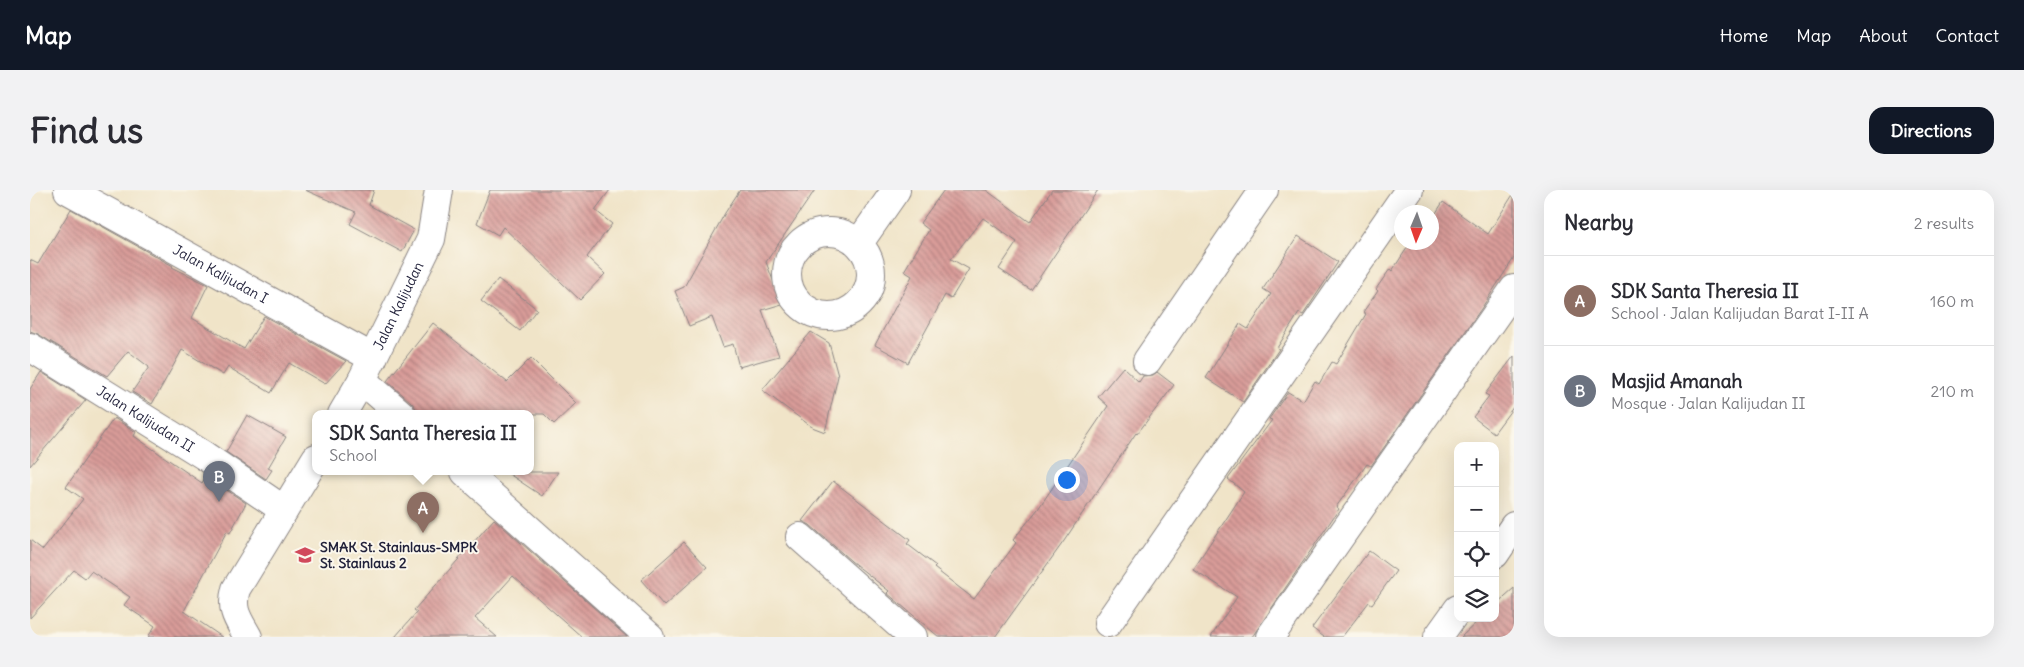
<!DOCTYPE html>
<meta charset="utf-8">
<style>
body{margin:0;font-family:Delius,sans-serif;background:#f2f2f3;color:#2b2b33}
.controls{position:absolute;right:15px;bottom:15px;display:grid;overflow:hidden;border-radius:10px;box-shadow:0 5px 20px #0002}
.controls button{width:45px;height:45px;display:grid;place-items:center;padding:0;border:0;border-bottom:1px solid #e1e1e2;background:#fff;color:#2b2b33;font:25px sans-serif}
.compass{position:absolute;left:1364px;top:15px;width:45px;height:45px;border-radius:50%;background:#fff;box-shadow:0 5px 20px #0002;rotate:182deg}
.you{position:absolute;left:1036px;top:289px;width:18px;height:18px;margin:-12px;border:4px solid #fff;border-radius:50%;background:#1a73e8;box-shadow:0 0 0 8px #1a73e833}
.badge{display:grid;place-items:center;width:32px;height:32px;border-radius:50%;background:#111827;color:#fff;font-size:16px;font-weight:700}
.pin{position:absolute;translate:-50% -41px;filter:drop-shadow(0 1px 2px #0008)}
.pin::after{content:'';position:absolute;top:26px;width:18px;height:15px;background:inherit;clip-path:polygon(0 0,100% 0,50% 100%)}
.popup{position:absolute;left:282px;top:220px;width:222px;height:65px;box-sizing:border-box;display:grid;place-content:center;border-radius:10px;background:#fff;filter:drop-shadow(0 1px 4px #0005);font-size:16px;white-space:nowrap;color:#7c7c81}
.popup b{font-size:19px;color:#2b2b33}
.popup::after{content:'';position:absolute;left:50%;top:100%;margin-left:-10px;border:10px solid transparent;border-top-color:#fff}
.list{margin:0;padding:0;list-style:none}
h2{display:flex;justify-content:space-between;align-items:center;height:65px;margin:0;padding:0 20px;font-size:21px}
h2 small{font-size:16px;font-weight:400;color:#7c7c81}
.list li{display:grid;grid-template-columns:32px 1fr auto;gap:15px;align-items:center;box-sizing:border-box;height:90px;padding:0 20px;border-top:1px solid #e1e1e2}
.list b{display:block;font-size:19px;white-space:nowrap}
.list p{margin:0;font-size:16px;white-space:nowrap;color:#7c7c81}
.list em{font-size:16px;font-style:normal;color:#7c7c81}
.icon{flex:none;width:28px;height:28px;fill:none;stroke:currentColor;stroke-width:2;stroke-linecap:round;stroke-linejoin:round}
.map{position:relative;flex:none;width:1484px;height:447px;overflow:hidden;border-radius:15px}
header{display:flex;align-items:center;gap:30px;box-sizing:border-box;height:70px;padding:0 25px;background:#111827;color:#fff}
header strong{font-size:24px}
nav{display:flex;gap:28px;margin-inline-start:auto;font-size:18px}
.intro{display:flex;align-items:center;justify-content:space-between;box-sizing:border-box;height:120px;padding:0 30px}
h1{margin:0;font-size:35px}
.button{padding:12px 22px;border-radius:15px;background:#111827;color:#fff;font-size:18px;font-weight:700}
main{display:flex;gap:30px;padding:0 30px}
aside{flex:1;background:#fff;border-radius:15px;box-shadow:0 5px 20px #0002}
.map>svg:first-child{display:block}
.building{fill:url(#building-back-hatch)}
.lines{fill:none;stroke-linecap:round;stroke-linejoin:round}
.street-casing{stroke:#898382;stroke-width:30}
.street{stroke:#fff;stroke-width:28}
.labels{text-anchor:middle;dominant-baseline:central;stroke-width:4;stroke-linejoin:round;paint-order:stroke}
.street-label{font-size:14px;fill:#22223b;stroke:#fbf7ec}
.poi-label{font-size:14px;font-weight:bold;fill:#22223b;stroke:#fbf7ec;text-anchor:start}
</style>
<header>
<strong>Map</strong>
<nav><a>Home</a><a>Map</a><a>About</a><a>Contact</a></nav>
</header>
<div class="intro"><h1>Find us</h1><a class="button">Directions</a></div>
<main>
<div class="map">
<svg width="1484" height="447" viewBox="0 0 1484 447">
<defs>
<pattern id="building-back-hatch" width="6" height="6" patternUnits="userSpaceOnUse" patternTransform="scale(1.25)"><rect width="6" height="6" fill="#d99c99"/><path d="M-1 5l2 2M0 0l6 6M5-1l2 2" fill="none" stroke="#b07f7e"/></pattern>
</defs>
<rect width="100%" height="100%" fill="#fbf7ec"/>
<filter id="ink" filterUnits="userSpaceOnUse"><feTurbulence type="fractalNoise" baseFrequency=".02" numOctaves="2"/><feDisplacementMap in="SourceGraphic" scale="10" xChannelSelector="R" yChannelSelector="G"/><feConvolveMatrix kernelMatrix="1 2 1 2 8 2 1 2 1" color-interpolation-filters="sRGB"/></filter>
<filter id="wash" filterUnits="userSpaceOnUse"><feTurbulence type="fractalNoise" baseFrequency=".0096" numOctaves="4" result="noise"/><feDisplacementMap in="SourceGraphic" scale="20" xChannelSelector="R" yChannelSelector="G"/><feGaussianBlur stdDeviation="1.12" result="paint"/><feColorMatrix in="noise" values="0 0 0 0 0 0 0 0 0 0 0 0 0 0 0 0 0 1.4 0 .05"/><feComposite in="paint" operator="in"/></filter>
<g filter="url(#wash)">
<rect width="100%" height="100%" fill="#f0e4c8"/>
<g id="blocks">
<path class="building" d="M 275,0 L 344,0 L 339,15 L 384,40 L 372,62 L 320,34 L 326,22 Z
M 460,0 L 580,0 L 565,20 L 582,34 L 557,67 L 575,84 L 550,110 L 473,37 L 468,45 L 447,33 Z
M 710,0 L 785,0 L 736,72 L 752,114 L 732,120 L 749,166 L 709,177 L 703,154 L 693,157 L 682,127 L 659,136 L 645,101 L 654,97 L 695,23 Z
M 914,0 L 956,0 L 1000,32 L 1022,0 L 1068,0 L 1001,100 L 969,79 L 987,52 L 953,28 L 921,69 L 939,79 L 921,109 L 915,105 L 878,173 L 845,155 L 882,86 L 874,81 L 899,40 L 890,33 Z
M 1484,3 L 1484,68 L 1451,119 L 1341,276 L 1337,274 L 1306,317 L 1309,319 L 1222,447 L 1181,447 L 1207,407 L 1163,379 L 1214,302 L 1198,289 L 1242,230 L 1239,229 L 1258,202 L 1273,211 L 1285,191 L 1289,194 L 1302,172 L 1306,174 L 1336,124 L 1333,122 L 1348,101 L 1346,99 L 1360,79 L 1362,81 L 1381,52 L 1402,52 L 1402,29 L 1413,12 L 1458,44 Z
M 41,19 L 143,76 L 142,77 L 178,95 L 162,128 L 214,159 L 234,126 L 316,171 L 295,194 L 259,173 L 241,203 L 198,177 L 193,185 L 152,160 L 122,214 L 102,202 L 119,177 L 98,161 L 77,186 L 8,144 L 0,141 L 0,70 L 8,74 Z
M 1268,46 L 1308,72 L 1273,125 L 1269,123 L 1247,158 L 1249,159 L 1213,212 L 1176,188 L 1210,134 L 1218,139 L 1241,104 L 1233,99 Z
M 468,89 L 507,119 L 490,141 L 451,111 Z
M 403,133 L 477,192 L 501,168 L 546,213 L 524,234 L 514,224 L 391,224 L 381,212 L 357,191 Z
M 781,142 L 799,153 L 808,186 L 795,242 L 782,237 L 732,200 Z
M 1484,166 L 1484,216 L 1464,243 L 1443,227 L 1459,206 L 1455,204 Z
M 1093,177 L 1109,192 L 1113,186 L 1123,185 L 1127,182 L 1144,195 L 1107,244 L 1106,243 L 1034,351 L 965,447 L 909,447 L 857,403 L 859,401 L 821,371 L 780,335 L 772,331 L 803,291 L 880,350 L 877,354 L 906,376 L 904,378 L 944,409 L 986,353 L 983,350 L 1008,319 L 1078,216 L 1068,207 Z
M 11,182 L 56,210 L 0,276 L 0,199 Z
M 217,225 L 256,247 L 238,278 L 242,280 L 236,289 L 196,262 Z
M 84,228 L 106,242 L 104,246 L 172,293 L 176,286 L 216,313 L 200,343 L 197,341 L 154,421 L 192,447 L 118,447 L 125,436 L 94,415 L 100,407 L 61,381 L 55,388 L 44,380 L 0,428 L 0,350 L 13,360 L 53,309 L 36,297 Z
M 476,282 L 528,282 L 512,306 Z
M 464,329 L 597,447 L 552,447 L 483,386 L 445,428 L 467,447 L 365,447 L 387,422 L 384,420 Z
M 654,352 L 677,377 L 634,416 L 611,390 Z
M 1339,361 L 1366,381 L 1342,414 L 1339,412 L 1312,447 L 1294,447 L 1282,438 Z
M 1484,398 L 1484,447 L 1431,447 L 1451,428 L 1465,428 L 1465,415 Z"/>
</g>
</g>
<g filter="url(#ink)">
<use href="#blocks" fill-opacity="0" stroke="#898382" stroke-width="1"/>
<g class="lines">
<defs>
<g id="street">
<path id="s1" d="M 38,0 L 343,168"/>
<circle cx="799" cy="84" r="42"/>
<path d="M 829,53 L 866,0"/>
<path id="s2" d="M 0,157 L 175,266 L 254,320"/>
<path d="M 1117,171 L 1234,0"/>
<path d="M 332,190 L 371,224"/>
<path id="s3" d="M 312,224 L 332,190 L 401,49 L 409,0"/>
<path d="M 435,282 L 620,447"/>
<path d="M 770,347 L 883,447"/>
<path d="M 1465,364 L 1484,336"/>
<path d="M 1078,433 L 1379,0"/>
<path d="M 218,447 C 208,429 200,420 206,399 L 286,268"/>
<path d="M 1240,447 L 1484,99"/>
<path d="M 1408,447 L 1428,419"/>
</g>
</defs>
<use href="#street" class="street-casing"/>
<use href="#street" class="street"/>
</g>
</g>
<defs>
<symbol id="school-bare" viewBox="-9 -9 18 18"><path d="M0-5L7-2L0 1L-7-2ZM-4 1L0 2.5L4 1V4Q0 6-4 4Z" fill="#d1495b" stroke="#fbf7ec" stroke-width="2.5" paint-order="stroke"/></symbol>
</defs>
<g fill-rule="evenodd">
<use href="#school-bare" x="261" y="351" width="28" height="28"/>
</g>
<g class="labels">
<g class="street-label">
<text stroke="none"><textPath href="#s1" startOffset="174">Jalan Kalijudan I</textPath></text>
<text stroke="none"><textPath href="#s3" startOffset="122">Jalan Kalijudan</textPath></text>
<text stroke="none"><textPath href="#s2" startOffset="136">Jalan Kalijudan II</textPath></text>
</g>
<g class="poi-label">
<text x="290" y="357">SMAK St. Stainlaus-SMPK<tspan x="290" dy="16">St. Stainlaus 2</tspan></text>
</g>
</g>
</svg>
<div class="controls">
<button>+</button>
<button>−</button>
<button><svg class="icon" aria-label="locate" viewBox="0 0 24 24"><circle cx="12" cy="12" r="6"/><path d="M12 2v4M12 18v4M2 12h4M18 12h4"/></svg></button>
<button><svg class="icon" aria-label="layers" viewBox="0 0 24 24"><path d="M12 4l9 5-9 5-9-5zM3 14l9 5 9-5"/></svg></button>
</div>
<svg class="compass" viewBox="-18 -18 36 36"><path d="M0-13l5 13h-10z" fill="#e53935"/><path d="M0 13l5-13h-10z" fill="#7c7c81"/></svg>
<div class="you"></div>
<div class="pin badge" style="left:393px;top:343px;background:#8d6e63">A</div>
<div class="popup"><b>SDK Santa Theresia II</b>School</div>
<div class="pin badge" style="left:189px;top:312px;background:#6b7280">B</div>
</div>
<aside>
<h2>Nearby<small>2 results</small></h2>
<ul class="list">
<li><span class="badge" style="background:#8d6e63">A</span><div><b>SDK Santa Theresia II</b><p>School · Jalan Kalijudan Barat I-II A</p></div><em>160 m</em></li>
<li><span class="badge" style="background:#6b7280">B</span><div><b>Masjid Amanah</b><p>Mosque · Jalan Kalijudan II</p></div><em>210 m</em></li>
</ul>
</aside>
</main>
